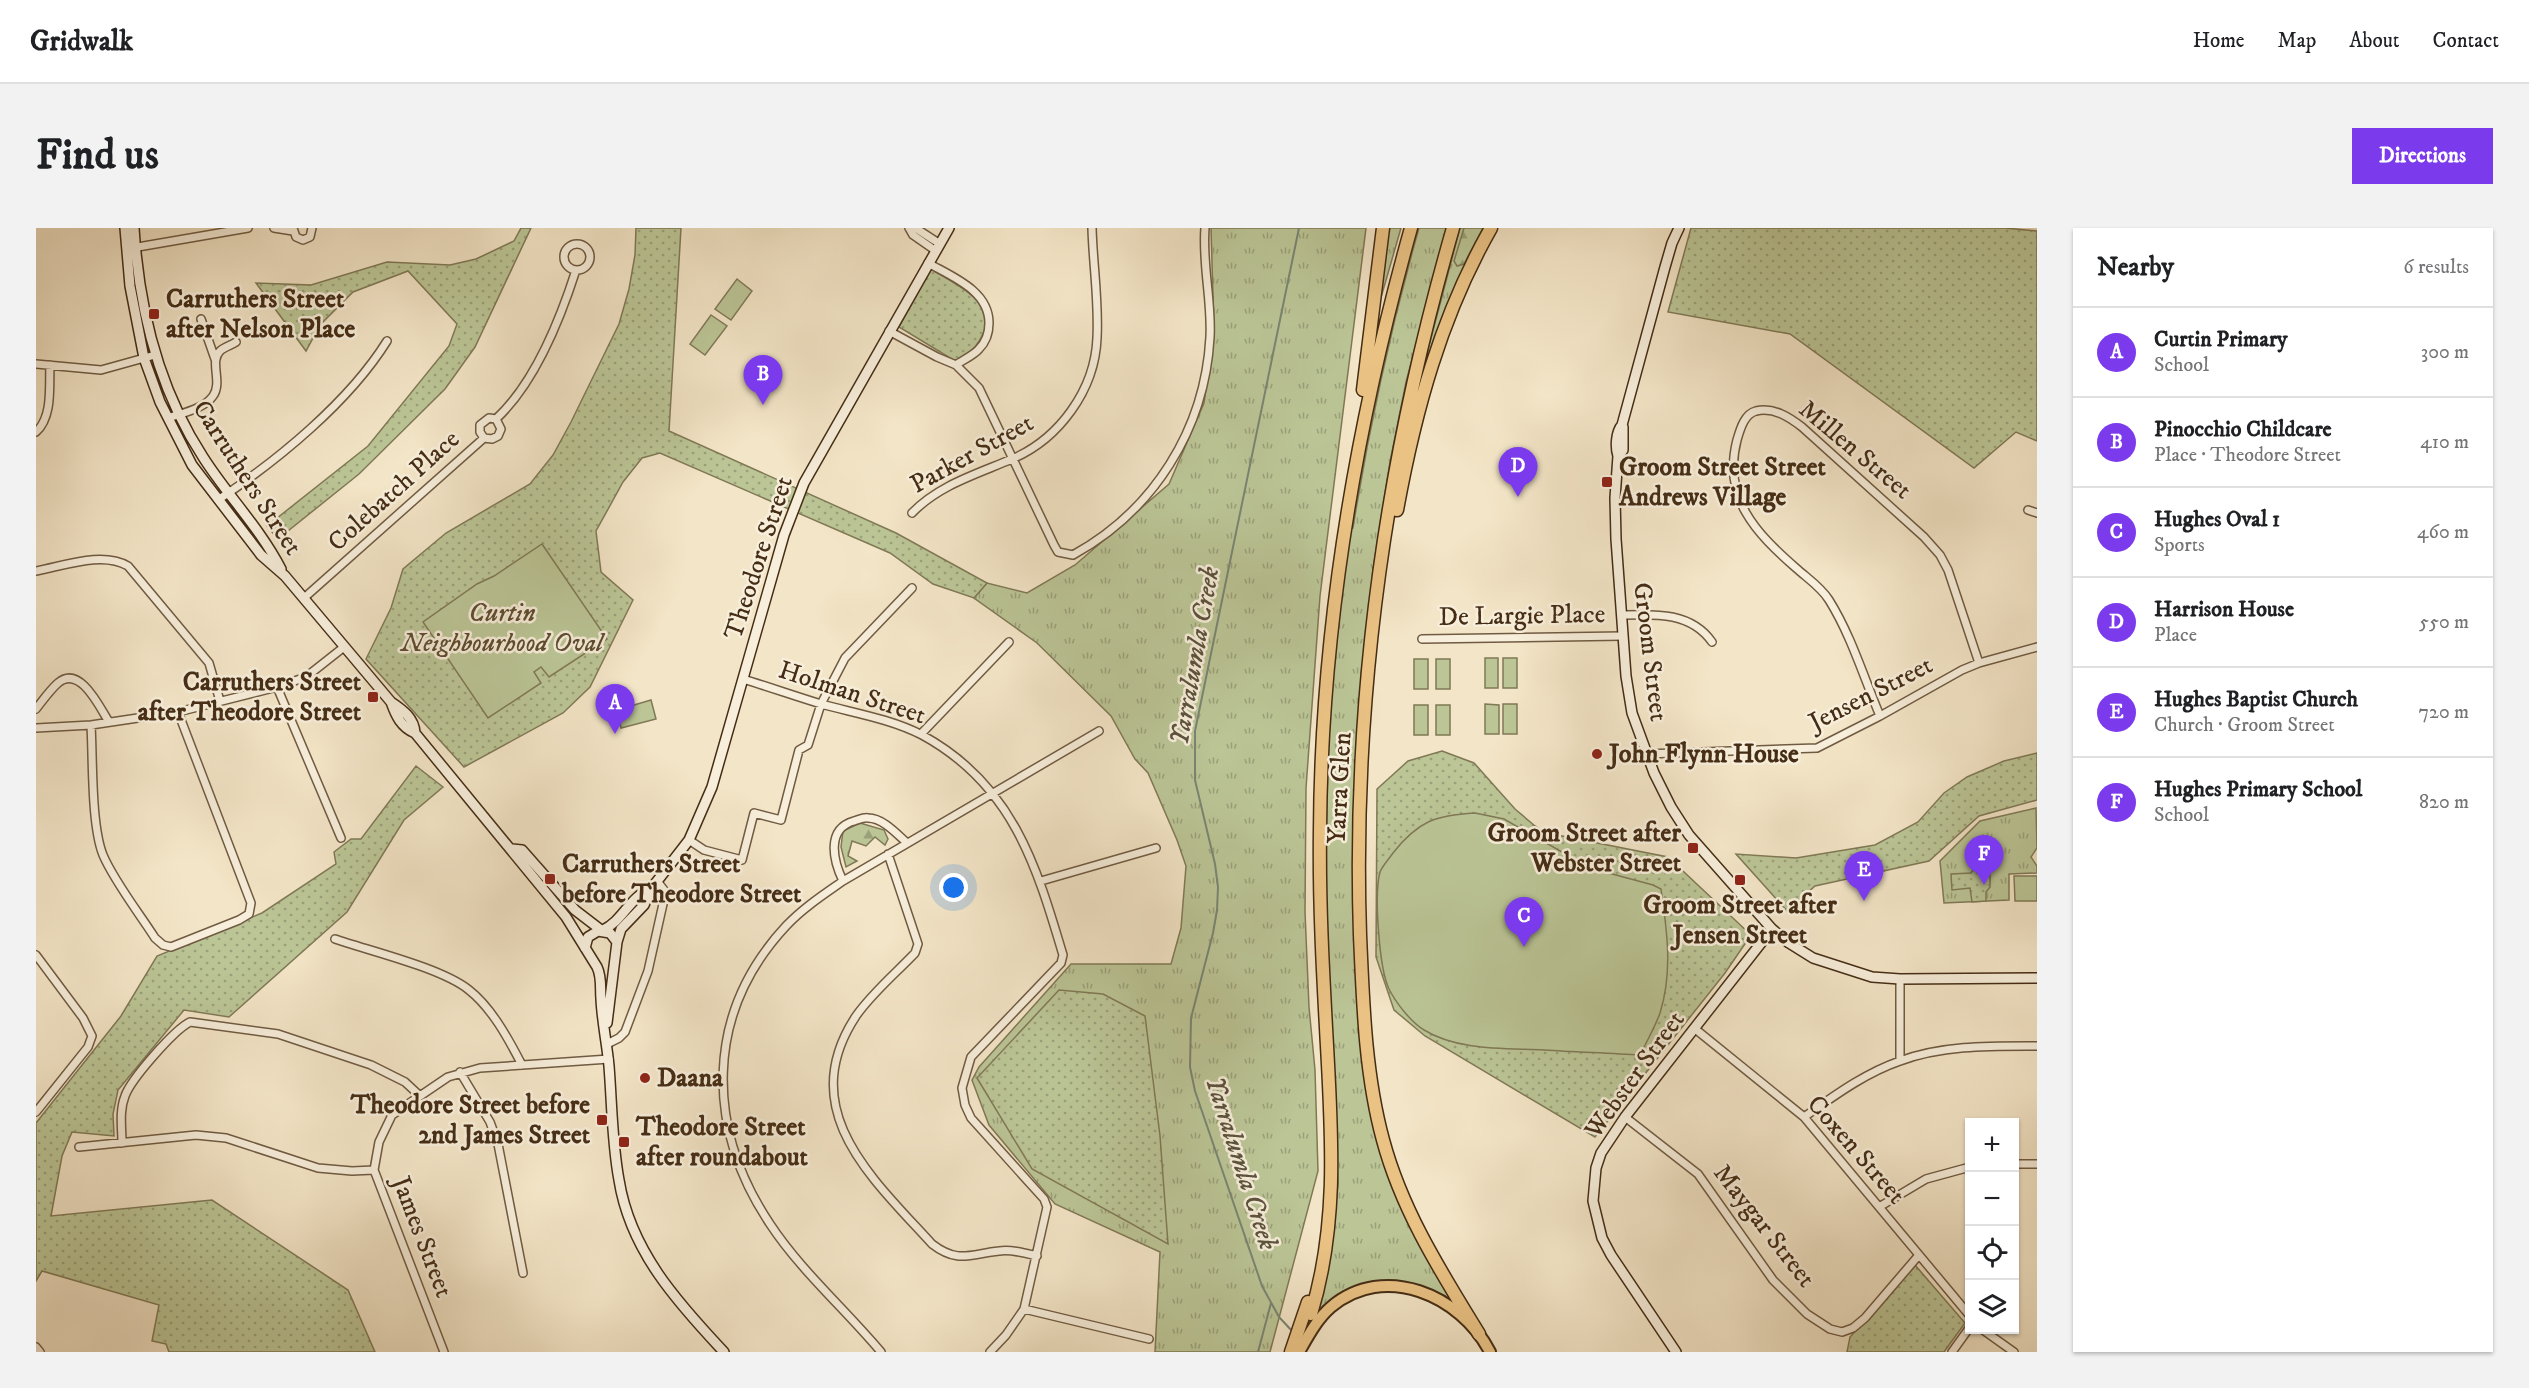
<!DOCTYPE html>
<meta charset="utf-8">
<style>
body{margin:0;font-family:"IM FELL DW Pica",serif;background:#f2f2f2;color:#202124}
.controls{position:absolute;right:18px;bottom:18px;display:grid;overflow:hidden;border-radius:0px;box-shadow:0 2px 4px #0004}
.controls button{width:54px;height:54px;display:grid;place-items:center;padding:0;border:0;border-bottom:2px solid #e0e0e0;background:#fff;color:#202124;font:30px sans-serif}
.you{position:absolute;left:918px;top:660px;width:21px;height:21px;margin:-15px;border:4px solid #fff;border-radius:50%;background:#1a73e8;box-shadow:0 0 0 9px #1a73e833}
.badge{display:grid;place-items:center;width:39px;height:39px;border-radius:50%;background:#7c3aed;color:#fff;font-size:20px;font-weight:700}
.pin{position:absolute;translate:-50% -50px;filter:drop-shadow(0 2px 3px #0008)}
.pin::after{content:'';position:absolute;top:32px;width:21px;height:18px;background:inherit;clip-path:polygon(0 0,100% 0,50% 100%)}
.list{margin:0;padding:0;list-style:none}
h2{display:flex;justify-content:space-between;align-items:center;height:78px;margin:0;padding:0 24px;font-size:26px}
h2 small{font-size:20px;font-weight:400;color:#757577}
.list li{display:grid;grid-template-columns:39px 1fr auto;gap:18px;align-items:center;box-sizing:border-box;height:90px;padding:0 24px;border-top:2px solid #e0e0e0}
.list b{display:block;font-size:22px;white-space:nowrap}
.list p{margin:0;font-size:20px;white-space:nowrap;color:#757577}
.list em{font-size:20px;font-style:normal;color:#757577}
.icon{flex:none;width:33px;height:33px;fill:none;stroke:currentColor;stroke-width:2;stroke-linecap:round;stroke-linejoin:round}
.map{position:relative;flex:none;width:2001px;height:1124px;overflow:hidden;border-radius:0px}
header{display:flex;align-items:center;gap:36px;box-sizing:border-box;height:84px;padding:0 30px;background:#fff;border-bottom:2px solid #e0e0e0}
header strong{font-size:28px}
nav{display:flex;gap:33px;margin-inline-start:auto;font-size:21px}
.intro{display:flex;align-items:center;justify-content:space-between;box-sizing:border-box;height:144px;padding:0 36px}
h1{margin:0;font-size:42px}
.button{padding:15px 27px;border-radius:0px;background:#7c3aed;color:#fff;font-size:21px;font-weight:700}
main{display:flex;gap:36px;padding:0 36px}
aside{flex:1;background:#fff;border-radius:0px;box-shadow:0 2px 4px #0004}
.map>svg:first-child{display:block}
.grass{fill:url(#grass-tufts);stroke:#807956;stroke-width:1.5}
.forest{fill:url(#forest-firs);stroke:#807956;stroke-width:1.5}
.park{fill:url(#park-dots);stroke:#807956;stroke-width:1.5}
.pitch{fill:#bbc596;stroke:#807956;stroke-width:1.5}
.lines{fill:none;stroke-linecap:round;stroke-linejoin:round}
.stream{stroke:#798573;stroke-width:2}
.street-casing{stroke:#705b42;stroke-width:10}
.secondary-casing{stroke:#452d15;stroke-width:12}
.primary-casing{stroke:#452d15;stroke-width:14}
.highway-casing{stroke:#452d15;stroke-width:15}
.street{stroke:#f7eedb;stroke-width:7}
.secondary{stroke:#f7eedb;stroke-width:9}
.primary{stroke:#eac284;stroke-width:10}
.highway{stroke:#eac284;stroke-width:12}
.poi-dot{fill:#8f2418;stroke:#f7eedb;stroke-width:2}
.labels{text-anchor:middle;dominant-baseline:central;stroke-width:5;stroke-linejoin:round;paint-order:stroke}
.poi-label{font-size:26px;font-weight:bold;fill:#452d15;stroke:#f7eedb;text-anchor:start}
.street-label{font-size:26px;fill:#452d15;stroke:#f7eedb}
.park-label{font-size:26px;font-style:italic;fill:#5d4b2f;stroke:#f7eedb}
.water-label{font-size:27px;font-style:italic;fill:#5b523c;stroke:#f7eedb}
</style>
<header>
<strong>Gridwalk</strong>
<nav><a>Home</a><a>Map</a><a>About</a><a>Contact</a></nav>
</header>
<div class="intro"><h1>Find us</h1><a class="button">Directions</a></div>
<main>
<div class="map">
<svg width="2001" height="1124" viewBox="0 0 2001 1124">
<defs>
<pattern id="grass-tufts" width="24" height="20" patternUnits="userSpaceOnUse" patternTransform="scale(1.5)"><rect width="24" height="20" fill="#bbc596"/><path d="M3 7l-1-3M5 7V3M7 7l1-3M15 17l-1-3M17 17v-4M19 17l1-3" fill="none" stroke="#9aa079"/></pattern>
<pattern id="forest-firs" width="22" height="20" patternUnits="userSpaceOnUse" patternTransform="scale(1.5)"><rect width="22" height="20" fill="#bbc596"/><path d="M5 1l3.5 6h-7zM16 11l3.5 6h-7z" fill="#9aa079"/></pattern>
<pattern id="park-dots" width="8" height="8" patternUnits="userSpaceOnUse" patternTransform="scale(1.5)"><rect width="8" height="8" fill="#bbc596"/><path d="M2 2h.1M6 6h.1" fill="none" stroke="#9aa079" stroke-width="1.8" stroke-linecap="round"/></pattern>
</defs>
<rect width="100%" height="100%" fill="#f3e5c7"/>
<filter id="stains"><feTurbulence type="fractalNoise" baseFrequency=".00333" numOctaves="4"/><feColorMatrix values="0 0 0 0 .2 0 0 0 0 .09 0 0 0 0 .02 0 0 0 .5 -.17"/></filter>
<radialGradient id="worn" r=".72"><stop offset=".6" stop-color="#630" stop-opacity="0"/><stop offset="1" stop-color="#630" stop-opacity=".3"/></radialGradient>
<path class="grass" d="M 1175,0 L 1330,0 L 1284,368 L 1270,560 L 1269,684 L 1273,779 L 1279,842 L 1282,943 L 1234,1124 L 1119,1124 L 1124,1024 L 1019,976 L 953,897 L 936,852 L 943,839 L 1035,736 L 1135,736 L 1145,700 L 1150,638 L 1141,612 L 1112,545 L 1099,531 L 1075,488 L 1001,415 L 938,370 L 951,355 L 991,365 L 1039,337 L 1133,256 L 1168,175 L 1178,105 Z
M 1350,0 L 1365,0 L 1344,73 Z
M 1383,0 L 1411,0 L 1370,154 L 1354,234 L 1337,341 L 1323,491 L 1322,756 L 1360,968 L 1379,1008 L 1420,1079 L 1365,1056 L 1294,1075 L 1282,1083 L 1296,1016 L 1302,956 L 1289,709 L 1289,564 L 1298,426 L 1314,301 L 1317,300 C 1333,199 1355,99 1383,0 Z
M 1424,0 L 1450,0 L 1391,133 L 1389,133 Z
M 2000,580 L 2001,620 L 1995,629 L 2001,638 L 2001,645 L 1973,646 L 1973,672 L 1908,675 L 1904,633 L 1944,593 Z"/>
<path class="forest" d="M 1428,0 L 1447,0 L 1428,36 L 1421,38 L 1418,33 Z
M 824,595 L 848,602 L 852,611 L 849,617 L 839,609 L 830,618 L 816,613 L 812,628 L 821,633 L 810,639 L 805,619 L 807,603 Z"/>
<path class="park" d="M 485,0 L 495,0 L 439,119 L 409,161 L 323,246 L 242,311 L 231,298 L 332,218 L 413,118 L 421,96 L 372,43 L 317,64 L 284,97 L 270,123 L 220,55 L 275,57 L 351,34 L 414,37 L 440,31 L 478,13 Z
M 600,0 L 645,0 L 633,203 L 860,305 L 951,355 L 938,370 L 897,356 L 854,325 L 624,225 L 606,230 L 587,254 L 560,303 L 565,344 L 597,372 L 554,459 L 527,485 L 428,539 L 330,431 L 355,380 L 367,341 L 410,305 L 494,256 L 517,227 L 535,194 L 583,96 L 593,61 L 599,27 Z
M 1655,0 L 1969,0 L 2001,3 L 2001,213 L 1980,204 L 1938,240 L 1754,106 L 1632,84 Z
M 895,41 C 943,70 976,84 924,136 L 863,99 Z
M 1406,523 L 1438,535 L 1479,581 L 1499,598 L 1511,605 L 1632,629 L 1715,707 L 1689,745 L 1559,909 L 1389,808 L 1358,782 L 1340,729 L 1341,561 L 1372,533 Z
M 2001,525 L 2001,572 L 1943,588 L 1893,633 L 1779,658 L 1751,683 L 1700,626 L 1760,630 L 1839,617 L 1882,594 L 1908,565 L 1931,549 L 1968,533 Z
M 380,538 L 407,559 L 368,592 L 311,684 L 193,789 L 148,782 L 82,862 L 77,886 L 78,908 L 36,904 L 26,928 L 15,988 L 176,972 L 312,1062 L 339,1124 L 133,1124 L 130,1116 L 116,1113 L 123,1077 L 6,1043 L 0,1053 L 0,895 L 85,788 L 121,728 L 226,685 L 300,636 L 298,624 L 315,611 L 325,611 Z
M 1937,642 L 1948,643 L 1954,647 L 1954,659 L 1950,664 L 1950,673 L 1936,674 L 1934,660 L 1916,662 L 1915,646 L 1935,645 Z
M 1023,762 L 1067,766 L 1109,788 L 1124,908 L 1132,1016 L 996,941 L 941,850 Z
M 1879,1037 L 1929,1095 L 1908,1124 L 1811,1124 L 1814,1109 Z"/>
<path class="pitch" d="M 701,51 L 716,63 L 695,92 L 679,81 Z
M 675,87 L 691,98 L 669,127 L 654,116 Z
M 506,316 L 571,411 L 513,449 L 505,439 L 498,444 L 505,455 L 452,490 L 387,394 L 441,356 L 458,348 Z
M 1449,430 L 1462,430 L 1462,460 L 1449,460 Z
M 1467,430 L 1481,430 L 1481,460 L 1467,460 Z
M 1378,431 L 1392,431 L 1392,461 L 1378,461 Z
M 1400,431 L 1414,431 L 1414,461 L 1400,461 Z
M 615,472 L 620,491 L 585,500 L 581,482 Z
M 1449,476 L 1463,477 L 1463,506 L 1449,506 Z
M 1467,476 L 1481,476 L 1481,506 L 1467,506 Z
M 1378,477 L 1392,477 L 1392,507 L 1378,507 Z
M 1400,477 L 1414,477 L 1414,507 L 1400,507 Z
M 1439,585 L 1468,591 L 1554,640 L 1617,657 L 1625,661 C 1631,702 1637,744 1624,785 C 1619,799 1611,813 1604,827 C 1572,825 1540,824 1508,822 C 1470,820 1422,823 1388,802 C 1375,794 1360,775 1353,761 C 1343,740 1338,666 1344,644 C 1347,637 1353,631 1357,625 C 1382,593 1400,587 1439,585 Z
M 1978,648 L 2001,648 L 2001,673 L 1979,673 Z"/>
<g class="lines">
<path class="stream" d="M 1257,1104 L 1243,1089 L 1226,1058 L 1159,863 L 1154,839 L 1155,790 L 1177,705 L 1181,682 L 1182,659 L 1179,636 L 1159,552 L 1159,503 L 1263,0
M 1222,1124 L 1235,1075"/>
<defs>
<path id="street" d="M 238,0 L 257,3
M 257,0 L 260,9 L 267,12 L 274,9 L 276,0
M 873,0 L 877,7 L 900,23
M 873,0 L 881,1 L 904,16
M528 29a13 13 0 1 1 26 0a13 13 0 1 1-26 0Z
M 96,20 L 212,0
M 892,35 C 917,49 953,63 953,95 C 953,104 950,114 943,121 C 938,127 927,132 920,137
M 165,91 L 179,131
M 853,103 L 901,129 L 920,137 L 943,160 L 1018,317 L 1022,324 L 1037,327 C 1117,283 1169,202 1174,109 C 1176,73 1166,36 1169,0
M 0,136 L 65,142 L 119,127
M 132,190 C 146,185 168,181 177,168 C 187,154 173,134 184,123 C 188,119 196,117 200,114
M 460,191 C 499,155 524,92 540,42
M 0,204 C 17,189 13,158 14,137
M 182,272 C 242,232 313,174 351,113
M 1992,282 L 2001,285
M 876,285 C 903,257 941,246 976,231 C 1023,211 1059,162 1061,110 C 1063,73 1057,37 1056,0
M 0,343 C 28,338 66,323 92,338 L 173,435 L 184,473
M 268,370 L 448,210 L 456,211 L 462,208 L 465,201 L 460,191 L 453,190 L 444,197 L 444,204 L 448,210
M 1587,387 C 1619,386 1655,384 1676,414
M 1386,411 L 1587,408
M 707,451 C 733,459 759,468 785,476 C 818,485 855,491 886,507 C 976,556 1000,636 1027,727 L 1025,735 L 935,829 L 926,860 L 929,877 L 935,890 L 1008,971 L 1011,979 L 988,1081 L 970,1107 L 954,1124
M 241,459 L 305,610
M 0,481 C 7,472 14,462 22,455 C 44,436 64,480 73,494
M 1844,488 C 1828,450 1815,407 1793,372 C 1785,359 1771,350 1760,340 C 1720,305 1686,270 1701,212 C 1704,202 1708,186 1720,183 C 1738,179 1753,189 1766,199 L 1888,309 L 1904,327 L 1912,342 L 1943,435
M 55,497 C 57,531 55,597 67,627 C 78,653 103,685 119,710 L 127,717 L 135,719 L 203,692 L 213,686 L 215,675 L 142,484
M 0,500 L 55,497 L 142,484 L 241,459 L 270,449 L 308,419
M 885,506 L 973,414
M 1610,526 L 1781,520 L 1844,488 L 1926,442 L 1943,435 L 2001,419
M 653,612 L 668,622 L 706,632 L 718,585 L 745,592 L 763,522 L 772,517 L 785,476 L 809,430 L 876,360
M 852,626 L 882,716 L 879,725 C 860,745 836,765 820,788 C 758,882 836,950 896,1016 C 922,1036 934,1026 963,1023 C 975,1021 989,1025 1001,1028
M 807,653 C 797,632 790,601 818,593 C 822,592 828,589 832,590 C 847,590 861,606 871,615
M 1005,653 L 1120,620
M 299,711 C 334,723 406,740 433,762 C 456,780 473,812 486,837
M 0,727 L 47,790 L 56,808 L 52,819 L 0,884
M 1864,751 L 1864,833
M 1658,800 L 1768,889 L 1934,1088
M 571,816 L 583,810 L 589,804 L 612,743 L 629,667 L 628,662 L 621,653
M 424,844 L 454,894 L 462,916 L 487,1045
M 1589,889 L 1662,946 L 1737,1052 L 1771,1086 L 1794,1101 L 1806,1104 L 1817,1100 L 1829,1090 L 1883,1027
M 1768,889 C 1798,868 1829,845 1864,833 C 1907,817 1955,818 2001,818
M 86,915 C 86,900 83,883 89,868 C 95,851 138,802 154,794 L 242,806 L 335,837 L 369,854 L 383,867
M 43,919 L 160,907 L 190,910 L 282,940 L 316,943 L 338,942
M 1978,936 L 2001,936
M 1843,979 L 1890,951 L 1934,939
M 988,1081 L 1113,1111
M 1947,1102 L 1978,1124
M 0,1119 L 4,1124
M 408,1124 L 338,942 L 343,914 L 356,887 L 412,849 L 444,840 L 573,831
M 845,1124 C 809,1081 765,1043 734,996 C 670,900 668,786 750,698 C 767,680 787,667 807,653 L 1063,503
M 1916,1124 L 1934,1099"/>
<path id="secondary" d="M 89,0 L 94,58 L 108,130 L 124,174 L 156,237 L 225,327 L 249,348 L 355,474 C 367,482 378,490 379,505
M 98,0 C 103,81 122,160 167,229 C 191,267 224,300 245,341
M 1643,0 L 1636,15 L 1629,39 L 1586,197 C 1580,204 1579,219 1582,228 L 1579,270 L 1580,311 L 1590,448 L 1596,485 L 1618,545 L 1635,579 L 1653,607 L 1736,701 L 1753,715 L 1777,730 L 1836,749 L 1864,751 L 2001,750
M 1582,228 L 1587,222 L 1587,199
M 355,474 C 360,488 365,499 379,505 L 530,689 L 561,739 C 566,749 564,760 565,771 C 566,793 571,816 573,838 C 576,876 576,915 583,952 C 594,1022 641,1074 688,1124
M 476,621 L 486,622 L 539,682 L 565,702
M 567,702 C 587,693 594,668 615,661
M 581,714 L 585,701 L 608,677 L 615,661 L 653,612 L 676,559 L 748,307 L 768,255 L 913,0
M 549,720 L 552,709 L 562,703 L 574,705 L 581,714 L 571,795
M 1640,1124 L 1575,1027 L 1566,1010 L 1557,973 L 1560,940 L 1565,925 L 1589,889 L 1736,701"/>
<path id="primary" d="M 1263,1124 C 1272,1108 1281,1091 1295,1079 C 1348,1034 1425,1067 1454,1124"/>
<path id="highway" d="M 1417,0 C 1351,229 1316,469 1324,707 C 1327,775 1329,846 1347,912 C 1366,983 1405,1044 1443,1106
M 1327,162 L 1347,0
M 1361,282 C 1379,183 1405,88 1455,0
M 1275,1086 C 1302,998 1296,909 1291,818 C 1287,746 1283,675 1284,603 C 1285,398 1320,197 1375,0
M 1255,1124 L 1272,1074"/>
</defs>
<use href="#street" class="street-casing"/>
<use href="#secondary" class="secondary-casing"/>
<use href="#primary" class="primary-casing"/>
<use href="#highway" class="highway-casing"/>
<use href="#street" class="street"/>
<use href="#secondary" class="secondary"/>
<use href="#primary" class="primary"/>
<use href="#highway" class="highway"/>
</g>
<g class="poi-dot">
<rect x="112" y="80" width="12" height="12" rx="3"/>
<rect x="1565" y="248" width="12" height="12" rx="3"/>
<rect x="331" y="463" width="12" height="12" rx="3"/>
<circle cx="1561" cy="526" r="6"/>
<rect x="1651" y="614" width="12" height="12" rx="3"/>
<rect x="508" y="645" width="12" height="12" rx="3"/>
<rect x="1698" y="646" width="12" height="12" rx="3"/>
<circle cx="609" cy="850" r="6"/>
<rect x="560" y="886" width="12" height="12" rx="3"/>
<rect x="582" y="908" width="12" height="12" rx="3"/>
</g>
<g class="labels">
<g class="poi-label">
<text x="130" y="71">Carruthers Street<tspan x="130" dy="30">after Nelson Place</tspan></text>
<text x="1583" y="239">Groom Street Street<tspan x="1583" dy="30">Andrews Village</tspan></text>
<text x="325" y="454" text-anchor="end">Carruthers Street<tspan x="325" dy="30">after Theodore Street</tspan></text>
<text x="1573" y="526">John Flynn House</text>
<text x="1645" y="605" text-anchor="end">Groom Street after<tspan x="1645" dy="30">Webster Street</tspan></text>
<text x="526" y="636">Carruthers Street<tspan x="526" dy="30">before Theodore Street</tspan></text>
<text x="1704" y="677" text-anchor="middle">Groom Street after<tspan x="1704" dy="30">Jensen Street</tspan></text>
<text x="621" y="850">Daana</text>
<text x="554" y="877" text-anchor="end">Theodore Street before<tspan x="554" dy="30">2nd James Street</tspan></text>
<text x="600" y="899">Theodore Street<tspan x="600" dy="30">after roundabout</tspan></text>
</g>
<g class="street-label">
<text transform="translate(1819 222) rotate(40)">Millen Street</text>
<text transform="translate(936 226) rotate(-29)">Parker Street</text>
<text transform="translate(211 250) rotate(57)">Carruthers Street</text>
<text transform="translate(358 263) rotate(-42)">Colebatch Place</text>
<text transform="translate(723 330) rotate(-72)">Theodore Street</text>
<text transform="translate(1486 388) rotate(-1)">De Largie Place</text>
<text transform="translate(1614 424) rotate(83)">Groom Street</text>
<text transform="translate(816 465) rotate(18)">Holman Street</text>
<text transform="translate(1835 466) rotate(-27)">Jensen Street</text>
<text transform="translate(1304 560) rotate(-87)">Yarra Glen</text>
<text transform="translate(1599 847) rotate(-54)">Webster Street</text>
<text transform="translate(1820 922) rotate(49)">Coxen Street</text>
<text transform="translate(1728 998) rotate(52)">Maygar Street</text>
<text transform="translate(386 1009) rotate(69)">James Street</text>
</g>
<g class="park-label">
<text x="466" y="385">Curtin<tspan x="466" dy="30">Neighbourhood Oval</tspan></text>
</g>
<g class="water-label">
<text transform="translate(1159 428) rotate(-80)">Yarralumla Creek</text>
<text transform="translate(1205 935) rotate(72)">Yarralumla Creek</text>
</g>
</g>
<rect width="100%" height="100%" filter="url(#stains)"/>
<rect width="100%" height="100%" fill="url(#worn)"/>
</svg>
<div class="controls">
<button>+</button>
<button>−</button>
<button><svg class="icon" aria-label="locate" viewBox="0 0 24 24"><circle cx="12" cy="12" r="6"/><path d="M12 2v4M12 18v4M2 12h4M18 12h4"/></svg></button>
<button><svg class="icon" aria-label="layers" viewBox="0 0 24 24"><path d="M12 4l9 5-9 5-9-5zM3 14l9 5 9-5"/></svg></button>
</div>
<div class="you"></div>
<div class="pin badge" style="left:579px;top:506px">A</div>
<div class="pin badge" style="left:727px;top:177px">B</div>
<div class="pin badge" style="left:1488px;top:719px">C</div>
<div class="pin badge" style="left:1482px;top:269px">D</div>
<div class="pin badge" style="left:1828px;top:673px">E</div>
<div class="pin badge" style="left:1948px;top:657px">F</div>
</div>
<aside>
<h2>Nearby<small>6 results</small></h2>
<ul class="list">
<li><span class="badge">A</span><div><b>Curtin Primary</b><p>School</p></div><em>300 m</em></li>
<li><span class="badge">B</span><div><b>Pinocchio Childcare</b><p>Place · Theodore Street</p></div><em>410 m</em></li>
<li><span class="badge">C</span><div><b>Hughes Oval 1</b><p>Sports</p></div><em>460 m</em></li>
<li><span class="badge">D</span><div><b>Harrison House</b><p>Place</p></div><em>550 m</em></li>
<li><span class="badge">E</span><div><b>Hughes Baptist Church</b><p>Church · Groom Street</p></div><em>720 m</em></li>
<li><span class="badge">F</span><div><b>Hughes Primary School</b><p>School</p></div><em>820 m</em></li>
</ul>
</aside>
</main>
